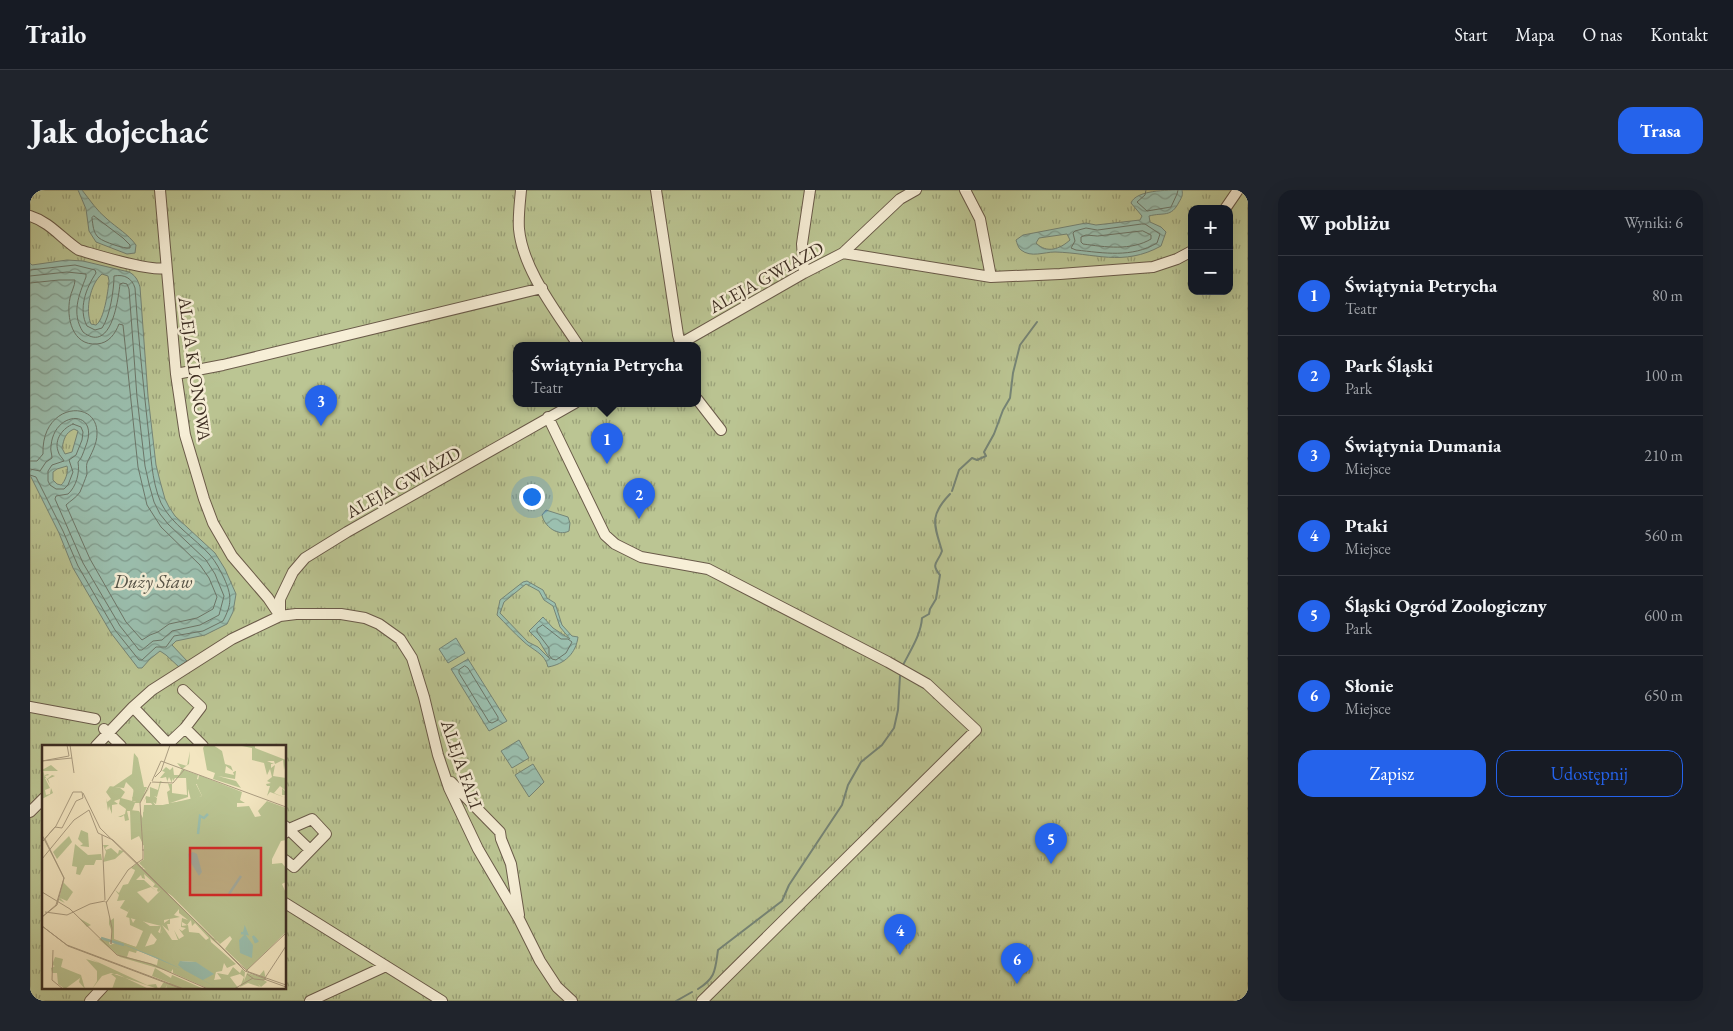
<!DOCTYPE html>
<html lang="pl">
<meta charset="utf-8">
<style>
body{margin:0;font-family:"EB Garamond",serif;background:#20242c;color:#f1f3f6}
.controls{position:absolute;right:15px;top:15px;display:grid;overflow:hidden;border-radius:10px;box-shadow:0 5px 20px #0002}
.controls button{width:45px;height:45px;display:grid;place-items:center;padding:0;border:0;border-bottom:1px solid #363941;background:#171b24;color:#f1f3f6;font:25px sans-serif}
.you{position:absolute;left:501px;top:306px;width:18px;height:18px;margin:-12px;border:4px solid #fff;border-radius:50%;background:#1a73e8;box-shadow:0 0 0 8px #1a73e833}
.badge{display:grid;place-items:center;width:32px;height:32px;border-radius:50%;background:#2563eb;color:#fff;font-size:16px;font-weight:700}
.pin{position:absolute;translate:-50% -41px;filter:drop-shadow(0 1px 2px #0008)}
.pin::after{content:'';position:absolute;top:26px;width:18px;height:15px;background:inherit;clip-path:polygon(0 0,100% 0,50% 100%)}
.popup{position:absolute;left:483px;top:152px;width:188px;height:65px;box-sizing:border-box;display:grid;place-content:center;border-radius:10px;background:#171b24;filter:drop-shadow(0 1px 4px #0005);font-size:16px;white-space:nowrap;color:#9ea1a6}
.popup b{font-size:19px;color:#f1f3f6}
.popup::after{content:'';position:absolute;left:50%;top:100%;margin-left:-10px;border:10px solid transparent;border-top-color:#171b24}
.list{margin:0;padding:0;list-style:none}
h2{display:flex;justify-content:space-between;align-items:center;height:65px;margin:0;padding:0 20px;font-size:21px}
h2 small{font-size:16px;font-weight:400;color:#9ea1a6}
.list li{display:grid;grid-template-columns:32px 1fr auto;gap:15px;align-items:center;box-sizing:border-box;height:80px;padding:0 20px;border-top:1px solid #363941}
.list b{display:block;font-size:19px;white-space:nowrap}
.list p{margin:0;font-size:16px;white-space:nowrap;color:#9ea1a6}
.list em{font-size:16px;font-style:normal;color:#9ea1a6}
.actions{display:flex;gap:10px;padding:15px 20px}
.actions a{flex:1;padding:11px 0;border:1px solid #2563eb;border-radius:15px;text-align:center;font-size:18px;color:#2563eb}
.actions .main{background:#2563eb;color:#fff}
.map{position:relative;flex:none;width:1218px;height:811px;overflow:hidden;border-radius:15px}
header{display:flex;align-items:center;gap:30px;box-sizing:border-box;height:70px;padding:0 25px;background:#171b24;border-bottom:1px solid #363941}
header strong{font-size:24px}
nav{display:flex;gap:28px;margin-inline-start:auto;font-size:18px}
.intro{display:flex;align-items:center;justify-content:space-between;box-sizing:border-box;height:120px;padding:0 30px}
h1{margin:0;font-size:35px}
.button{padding:12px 22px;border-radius:15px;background:#2563eb;color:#fff;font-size:18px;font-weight:700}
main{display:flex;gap:30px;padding:0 30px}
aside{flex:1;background:#171b24;border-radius:15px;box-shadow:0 5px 20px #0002}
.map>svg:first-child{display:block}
.park{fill:url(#park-tufts);stroke:#7c795a;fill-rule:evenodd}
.water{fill:url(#water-waves);stroke:#758577;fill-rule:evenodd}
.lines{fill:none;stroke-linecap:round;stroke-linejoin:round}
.shore{stroke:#6c7669;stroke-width:1}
.stream{stroke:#758577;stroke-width:2}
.minor-casing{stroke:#6a5b4a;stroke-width:12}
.minor{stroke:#f7efd7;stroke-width:10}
.labels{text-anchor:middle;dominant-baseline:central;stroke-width:5;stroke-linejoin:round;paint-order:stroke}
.street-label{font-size:18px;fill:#3c2d22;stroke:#f7efd7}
.water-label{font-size:19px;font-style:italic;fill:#545246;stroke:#f7efd7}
.inset-river{fill:none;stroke:#9bc0b0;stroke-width:2.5}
.inset-road{fill:none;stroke:#aa9c81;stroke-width:1}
.view{fill:#d62828;fill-opacity:0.15;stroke:#d62828;stroke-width:2.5}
.inset-edge{fill:none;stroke:#3c2d22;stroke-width:2.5}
</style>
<header>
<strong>Trailo</strong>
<nav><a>Start</a><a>Mapa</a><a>O nas</a><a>Kontakt</a></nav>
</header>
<div class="intro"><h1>Jak dojechać</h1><a class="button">Trasa</a></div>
<main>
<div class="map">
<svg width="1218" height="811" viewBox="0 0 1218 811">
<defs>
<pattern id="park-tufts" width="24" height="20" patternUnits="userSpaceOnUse" patternTransform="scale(1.25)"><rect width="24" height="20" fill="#bbc593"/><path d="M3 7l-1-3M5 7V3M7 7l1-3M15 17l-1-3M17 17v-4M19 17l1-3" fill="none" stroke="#99a078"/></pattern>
<pattern id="water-waves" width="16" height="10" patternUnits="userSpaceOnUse" patternTransform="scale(1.25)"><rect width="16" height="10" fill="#9bc0b0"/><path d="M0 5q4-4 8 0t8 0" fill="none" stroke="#809c8f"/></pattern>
</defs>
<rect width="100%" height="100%" fill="#f3e6c1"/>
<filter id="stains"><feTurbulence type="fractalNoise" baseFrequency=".004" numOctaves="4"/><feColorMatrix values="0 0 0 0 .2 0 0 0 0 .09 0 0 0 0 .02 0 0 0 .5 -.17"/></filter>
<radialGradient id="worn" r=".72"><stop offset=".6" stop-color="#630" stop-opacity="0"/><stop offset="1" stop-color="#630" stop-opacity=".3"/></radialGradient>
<path class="park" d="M 0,0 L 1218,0 L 1218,811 L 0,811 ZM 1162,19 L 1199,19 L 1199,101 L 1162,101 ZM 487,155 L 667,155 L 667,213 L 487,213 ZM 14,556 L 255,556 L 255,797 L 14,797 Z"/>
<path class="water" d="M 48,0 L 52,0 C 60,10 67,21 77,29 C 87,38 98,44 106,55 L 105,63 L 97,64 L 66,52 L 59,41 L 56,19 Z
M 1152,0 C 1153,5 1152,7 1149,12 C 1141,28 1134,22 1119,26 L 1120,32 L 1131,37 L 1136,42 L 1131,56 C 1093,77 1064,63 1025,62 C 1014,62 1001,68 991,60 C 988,58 987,53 986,50 L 993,45 L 1056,33 L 1066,35 L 1110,30 L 1112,26 L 1101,13 C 1106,0 1137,0 1152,0 ZM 1037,44 L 1040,50 C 1030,59 1017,64 1006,53 L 1009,48 Z
M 37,70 L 53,71 L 99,82 C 105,85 108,90 110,97 L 118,206 L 126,275 L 130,291 L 135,309 L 139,317 L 145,326 L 185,363 L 195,379 L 206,404 L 203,422 L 197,434 L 175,445 L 146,451 L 142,455 L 157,471 L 149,477 L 136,465 L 130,461 L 120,469 L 112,478 L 108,478 L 81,443 L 43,378 L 29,343 L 0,285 L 0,73 L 2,75 ZM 72,84 L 78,86 L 79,91 C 78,102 74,130 66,135 L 61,134 C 55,120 60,94 72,84 ZM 44,239 L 48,241 L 42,262 L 35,264 L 32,258 C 34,249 35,243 44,239 ZM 37,276 C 39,281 35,292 31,295 L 27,294 L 23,290 L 23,282 L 27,279 Z
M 516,320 L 538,327 L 540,333 L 539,341 C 528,347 514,336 512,325 Z
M 497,391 L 513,400 L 517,408 L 525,413 L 532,435 L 542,446 L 548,447 C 546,463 535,474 518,477 C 515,463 502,460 493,451 C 484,443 476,434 467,425 L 470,410 L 493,392 ZM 496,394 L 509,401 L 514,410 L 523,416 L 530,437 L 540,449 L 523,438 L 513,427 L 499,441 L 509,451 L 520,469 L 508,457 L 498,452 L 470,423 L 474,412 Z
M 426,448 L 435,463 L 418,473 L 409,459 Z
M 438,469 L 477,531 L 459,541 L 421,479 Z
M 489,550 L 499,568 L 482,578 L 471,561 Z
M 503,574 L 514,592 L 499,607 L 485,585 Z"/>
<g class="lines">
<path class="shore" d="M 1116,0 L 1115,5 L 1107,12 L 1117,21 L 1141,17 L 1147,4 L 1148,0
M 64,26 L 93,48 L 100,55 L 100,58 C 94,59 74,52 69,48 C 63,43 63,35 62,28 Z
M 1112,34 L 1115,34 L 1130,44 L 1127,53 C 1102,68 1074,63 1046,60 L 1041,58 L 1045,51 L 1043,43 L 1045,41 L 1056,38 L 1067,40 Z
M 1113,41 L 1121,45 L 1121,49 C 1101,61 1075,57 1053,54 L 1051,52 L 1051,47 L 1056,45 L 1067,46 Z
M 0,80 L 45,75 L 65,80 L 66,83 C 56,98 48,119 57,136 L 65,140 L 72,138 C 80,127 84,99 84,86 C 94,84 102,88 105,98 C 108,145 113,191 118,238 C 121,263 121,290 131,313 C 142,335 165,348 180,365 C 186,372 190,380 194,388 C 202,406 202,414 193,431 L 173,441 L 144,446 L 136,457 L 126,457 L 112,470 L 109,470 L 85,440 L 48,376 L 33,341 L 6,287 L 0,285
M 0,86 L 37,82 L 56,84 L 56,87 C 49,105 41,123 53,142 C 81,164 88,111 90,94 L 93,93 L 97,94 L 99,99 L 107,207 L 115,276 L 119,294 L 124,312 L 130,324 L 138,334 L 176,370 L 185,384 L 194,406 L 189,425 L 170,435 L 142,441 L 132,450 L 123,451 L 112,460 L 109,460 L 90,436 L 53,373 L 25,309 L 26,306 L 38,304 C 46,297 50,283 48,272 C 52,268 53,263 55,258 C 72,219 24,219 21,256 C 20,260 22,264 22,268 L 16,272 L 10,281 L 0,279
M 0,93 L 29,90 L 45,90 C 45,96 41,102 40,108 C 36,127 42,156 67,154 C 79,153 85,144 89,134 L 93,135 L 108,277 L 117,315 L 131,337 L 170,375 L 179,388 L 187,407 L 183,419 L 167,428 L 139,434 L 128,442 L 120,445 L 112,450 L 96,432 L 60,369 L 36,315 C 40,311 46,308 50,302 C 52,297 55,290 57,284 C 57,280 56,276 57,273 C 61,264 67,254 67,244 C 68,208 11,213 13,264 L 7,271 L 0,271
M 43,234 L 51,237 L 53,242 L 52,250 L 46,265 L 39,270 L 43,282 L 38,295 L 34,299 L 26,299 L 20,295 L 18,291 L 18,281 L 22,275 L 34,271 C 33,268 29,266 28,261 C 24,249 33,238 43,234 Z
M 513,435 L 531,449 L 538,449 L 542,452 L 536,463 L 526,470 L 522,469 L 519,465 L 519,458 L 507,442 L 507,439 Z
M 435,476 L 438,478 L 468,527 L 468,530 L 462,533 L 459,532 L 429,483 L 429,480 Z"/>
<path class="stream" d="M 922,301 L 929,280 L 942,268 L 947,270 L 956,266 L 954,262 L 964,244 L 973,220 L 980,208 L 983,183 L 990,155 L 1007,132
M 872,477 C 880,461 891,445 892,428 L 899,424 L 900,419 L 906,409 L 910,385 C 900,373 908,373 912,361 C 904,334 899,326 920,304
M 668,799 C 686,788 685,780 688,760 L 752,711 L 759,695 L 812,615 L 818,595 L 831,572 L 852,555 L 864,538 L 868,520 L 870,486
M 646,811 L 662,802"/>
<defs>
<path id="minor" d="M 130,0 L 146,184 L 155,245 L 174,309 L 183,333 L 202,366 L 238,408 L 250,426
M 491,0 C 490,12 488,26 489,39 C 493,80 526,121 548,155
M 626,0 L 648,145 L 651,155
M 935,0 L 950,29 L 961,87
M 1195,19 L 1208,0
M 0,26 C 20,32 32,49 49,60 C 67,65 120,82 136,78
M 813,63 L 870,9 L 886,0
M 774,83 L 772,54 L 780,0
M 648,155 L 774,83 L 813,63 L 961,87 L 1030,84 L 1123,77 L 1147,69 L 1162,61
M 146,184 L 193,175 L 512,98
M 667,209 L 691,240
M 518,227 L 575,345 L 585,354 L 611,367 L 678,379 L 858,472 L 897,494 L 946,540 L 672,811
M 250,425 L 250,409 L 263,382 L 275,368 L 317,342 L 545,213
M 0,517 L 65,529
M 103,517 L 140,556
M 155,538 L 173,556
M 74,539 L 91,556
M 138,554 L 155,538 L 171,517 L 153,500
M 66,556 L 103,517 L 122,500 L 202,449 L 250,426 L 266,424 L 311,424 L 335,428 L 349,434 L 370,449 L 382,468 L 394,507 L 408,565 L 419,598 L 448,659 L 489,729 L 510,771 L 527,797 L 542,811
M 419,597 L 421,592 L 470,642 L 471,649 L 481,674 L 489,725
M 0,622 L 14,608
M 255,636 L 280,660
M 255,643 L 259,639 L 282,629 L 296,644 L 264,677 L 255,670
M 255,713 L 412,811
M 60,811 L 73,797
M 280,811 L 356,776"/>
</defs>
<use href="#minor" class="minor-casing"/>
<use href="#minor" class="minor"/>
</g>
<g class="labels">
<g class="street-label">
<text transform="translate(736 87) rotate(-29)">ALEJA GWIAZD</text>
<text transform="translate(165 179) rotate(82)">ALEJA KLONOWA</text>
<text transform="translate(373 292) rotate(-29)">ALEJA GWIAZD</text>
<text transform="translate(432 574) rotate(71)">ALEJA FALI</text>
</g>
<g class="water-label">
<text x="123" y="391">Duży Staw</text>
</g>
</g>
<g transform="translate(12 555)">
<rect width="244" height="244" fill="#f3e6c1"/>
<path d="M 163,0 L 171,0 L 180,6 L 183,19 L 189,21 L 191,26 L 184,21 L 183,28 L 192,30 L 191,27 L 192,27 L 193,26 L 194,26 L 193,34 L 176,31 L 194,36 L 199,43 L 171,34 L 173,28 L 165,25 L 161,3 ZM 195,0 L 213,0 L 213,3 L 244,15 L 242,25 L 241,15 L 233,19 L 232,16 L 225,16 L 232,19 L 229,19 L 229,23 L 233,20 L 231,31 L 244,33 L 244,50 L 240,50 L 240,43 L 243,46 L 243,45 L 238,41 L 232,48 L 244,53 L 228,47 L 225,51 L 228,41 L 225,41 L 224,39 L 229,38 L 225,36 L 230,32 L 228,24 L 225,30 L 222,18 L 210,15 L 210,3 ZM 148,6 L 147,19 L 140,24 L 156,30 L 155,34 L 162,37 L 161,40 L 154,39 L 160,51 L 149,55 L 146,44 L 146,52 L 128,58 L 141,56 L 143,73 L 141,82 L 132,82 L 131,87 L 123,87 L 120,81 L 121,99 L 101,100 L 101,67 L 110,69 L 114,65 L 109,58 L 104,58 L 104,53 L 102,57 L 104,51 L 108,52 L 108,42 L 116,45 L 118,36 L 123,38 L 119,37 L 115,52 L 112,51 L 115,53 L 114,59 L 111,57 L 114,61 L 127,59 L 125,47 L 128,45 L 124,32 L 120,33 L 118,33 L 123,27 L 120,26 L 124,22 L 128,25 L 131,22 L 132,30 L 137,30 L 140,24 L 135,18 L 145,21 ZM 127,32 L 128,38 L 127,32 L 130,38 L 130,33 L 131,36 L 133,33 L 144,33 L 145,50 L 130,48 L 130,39 L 127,39 L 125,37 ZM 9,20 L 16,26 L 1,26 L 3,32 L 3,30 L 6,29 L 7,30 L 3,31 L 5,34 L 10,30 L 13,31 L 6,34 L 8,40 L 4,33 L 3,33 L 8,43 L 3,45 L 4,50 L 8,49 L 9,43 L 11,48 L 0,54 L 0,25 ZM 63,40 L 78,43 L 83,47 L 79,53 L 94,57 L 90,53 L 93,48 L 90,42 L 105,42 L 102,49 L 108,42 L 98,58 L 93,58 L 90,66 L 85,66 L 87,75 L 83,76 L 82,70 L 81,71 L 79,72 L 76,72 L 83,69 L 84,64 L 77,59 L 78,54 L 72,56 L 76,59 L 70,60 L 70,69 L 67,61 L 66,66 L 64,53 L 65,57 L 69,54 L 64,47 L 68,41 ZM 61,100 L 67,100 L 63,103 L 64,105 L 69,103 L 76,109 L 77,105 L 82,106 L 73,114 L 61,117 L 64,107 ZM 96,118 L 100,124 L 102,118 L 101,124 L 107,125 L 130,150 L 130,146 L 134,153 L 124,147 L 171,193 L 175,194 L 175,190 L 179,188 L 178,197 L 171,194 L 181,204 L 168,193 L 169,197 L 194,219 L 185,223 L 182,218 L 180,226 L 174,227 L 172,235 L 180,235 L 175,228 L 186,230 L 191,222 L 198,228 L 200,224 L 203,227 L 202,236 L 205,228 L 219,232 L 208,228 L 206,227 L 217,231 L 222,225 L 224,235 L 222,235 L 225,237 L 219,242 L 216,239 L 218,242 L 206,238 L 198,242 L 202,232 L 198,229 L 188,232 L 197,244 L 167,244 L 131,228 L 131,224 L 129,227 L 78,212 L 59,196 L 45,182 L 37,173 L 49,180 L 45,182 L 57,194 L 69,195 L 67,198 L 68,200 L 73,198 L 70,196 L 70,187 L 67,179 L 67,171 L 68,176 L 72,173 L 72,194 L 94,202 L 96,200 L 102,202 L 112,199 L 121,185 L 118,189 L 119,181 L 84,172 L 88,163 L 86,167 L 78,163 L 83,155 L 75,156 L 77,150 L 73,145 L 77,148 L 81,140 L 86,139 L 92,128 L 93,125 L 89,123 ZM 102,129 L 113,139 L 111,142 L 116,143 L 115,145 L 116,147 L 119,145 L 106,158 L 95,147 L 109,142 L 114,146 L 102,135 L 94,135 L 99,130 L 100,133 L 103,134 ZM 137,164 L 137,168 L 146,175 L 140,173 L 139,182 L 144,183 L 140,186 L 137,184 L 142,191 L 137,194 L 132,185 L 136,195 L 130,195 L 120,180 L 127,186 L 125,179 L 128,179 L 128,174 L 122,178 L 122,175 L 138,172 L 132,170 ZM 149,175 L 150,181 L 153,178 L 167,193 L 164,195 L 157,188 L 147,187 L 146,180 L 140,181 L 140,177 L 145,180 ZM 95,205 L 116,214 L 115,220 L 85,212 L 87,206 L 94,208 ZM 140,216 L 153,217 L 171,229 L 163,232 L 157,228 L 161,234 L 137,220 ZM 21,137 L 31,147 L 25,156 L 18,153 L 23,158 L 17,155 ZM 13,212 L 21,214 L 19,222 L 39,230 L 43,244 L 37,237 L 38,233 L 23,244 L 16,239 L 15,228 L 10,228 L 9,223 L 13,221 L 10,220 ZM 45,212 L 105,240 L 114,239 L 116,244 L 69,228 L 60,231 L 50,244 L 55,236 L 55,226 L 44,214 L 57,218 ZM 113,223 L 129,233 L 130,230 L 162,244 L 124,244 L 125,240 L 123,244 L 118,243 L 121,238 L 128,238 L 110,231 ZM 69,229 L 75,229 L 107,244 L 70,244 L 74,233 Z" fill="#bbc593" fill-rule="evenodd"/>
<path d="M 92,8 L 96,13 L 102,42 L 91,44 L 84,37 L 82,43 L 71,42 L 90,29 ZM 87,169 L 91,178 L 95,172 L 108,181 L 119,181 L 116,187 L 122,190 L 118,198 L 109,188 L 103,202 L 89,202 L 99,206 L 99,203 L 108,201 L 116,210 L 121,209 L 120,205 L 132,215 L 132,217 L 130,223 L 114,213 L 117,213 L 114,210 L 111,209 L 113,212 L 71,197 L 70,194 L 94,202 L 101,186 L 88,180 ZM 133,224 L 144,226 L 175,244 L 135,228 ZM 173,230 L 172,235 L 180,234 L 186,242 L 191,243 L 178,244 L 161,235 Z" fill="#bbc593"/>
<path d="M 27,91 L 30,97 L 15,114 L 11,107 Z" fill="#bbc593"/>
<path d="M 157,30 L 200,47 L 198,55 L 203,58 L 195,58 L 195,62 L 207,61 L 213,72 L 219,71 L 216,66 L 225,56 L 244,63 L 244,95 L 239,96 L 230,114 L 230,119 L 240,118 L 244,123 L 244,137 L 240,139 L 244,148 L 244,187 L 205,225 L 183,204 L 190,194 L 188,191 L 178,199 L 97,118 L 102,114 L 102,101 L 97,91 L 89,95 L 88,65 L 97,66 L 101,73 L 102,60 L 122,60 L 160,51 L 155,40 ZM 92,42 L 102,42 L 98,57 L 90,56 ZM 39,85 L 46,88 L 47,102 L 38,101 L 41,99 L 36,94 ZM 33,99 L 46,110 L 59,109 L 60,115 L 54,115 L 52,120 L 43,120 L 38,130 L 34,129 L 35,122 L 30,121 Z" fill="#bbc593"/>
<path d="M 151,107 L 155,109 L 160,127 L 157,131 L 147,115 L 146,109 ZM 203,189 L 211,200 L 210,213 L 198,208 L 197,195 ZM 80,198 L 81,199 L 114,212 L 142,225 L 136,220 L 138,216 L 154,217 L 172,229 L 161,235 L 177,244 L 142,225 L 80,199 Z" fill="#9bc0b0"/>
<path class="inset-river" d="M 156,89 L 158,71 L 162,73 L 166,69M 187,149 L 199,131M 199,188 L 205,189 L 203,184 L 202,188M 59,193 L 82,200M 214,198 L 211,191 L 216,197"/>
<path class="inset-road" d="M 28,0 L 32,28M 0,16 L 27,11 L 25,0M 0,16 L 30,13M 113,32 L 119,26 L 128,0M 110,36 L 119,16 L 244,62M 110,37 L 131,38 L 142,25M 41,48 L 58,83 L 197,219 L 207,227 L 244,240M 0,90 L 22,133 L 14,160 L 0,172M 60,90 L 63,155M 0,97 L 14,81 L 31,47 L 40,47 L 41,53 L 34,56 L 20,83 L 13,82 L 0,97M 101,106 L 98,58 L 109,37M 0,114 L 32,75 L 47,65 L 56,88 L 71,95 L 95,118 L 101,114 L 101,104M 0,147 L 28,164 L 75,210 L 109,219 L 166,244M 64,156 L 70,183 L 69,199 L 69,195M 64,158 L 86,125 L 95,118 L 203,226 L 224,234M 3,167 L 25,170 L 48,159 L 63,156M 0,172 L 15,160 L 22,133 L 3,94M 0,181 L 26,201 L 140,244M 0,181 L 25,200 L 142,244M 11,205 L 10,235 L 21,244M 204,226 L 244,188M 205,229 L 212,234 L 222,235M 223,233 L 244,201M 222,234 L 244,242M 192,244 L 211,233"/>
<path class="view" d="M 148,103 L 219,103 L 219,150 L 148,150 Z"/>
<rect width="244" height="244" class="inset-edge"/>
</g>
<rect width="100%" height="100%" filter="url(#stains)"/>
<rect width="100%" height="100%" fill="url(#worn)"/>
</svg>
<div class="controls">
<button>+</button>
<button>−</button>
</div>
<div class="you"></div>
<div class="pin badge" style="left:577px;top:274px">1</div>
<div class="popup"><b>Świątynia Petrycha</b>Teatr</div>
<div class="pin badge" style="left:609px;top:329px">2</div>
<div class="pin badge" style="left:291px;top:236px">3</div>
<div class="pin badge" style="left:870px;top:765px">4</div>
<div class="pin badge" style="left:1021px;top:674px">5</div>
<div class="pin badge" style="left:987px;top:794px">6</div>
</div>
<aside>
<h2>W pobliżu<small>Wyniki: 6</small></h2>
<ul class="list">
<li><span class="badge">1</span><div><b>Świątynia Petrycha</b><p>Teatr</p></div><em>80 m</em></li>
<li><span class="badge">2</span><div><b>Park Śląski</b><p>Park</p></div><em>100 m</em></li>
<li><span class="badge">3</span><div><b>Świątynia Dumania</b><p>Miejsce</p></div><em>210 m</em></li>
<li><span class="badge">4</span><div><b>Ptaki</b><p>Miejsce</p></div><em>560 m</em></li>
<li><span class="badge">5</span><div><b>Śląski Ogród Zoologiczny</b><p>Park</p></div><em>600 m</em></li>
<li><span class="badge">6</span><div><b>Słonie</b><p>Miejsce</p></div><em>650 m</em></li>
</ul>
<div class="actions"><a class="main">Zapisz</a><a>Udostępnij</a></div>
</aside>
</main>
